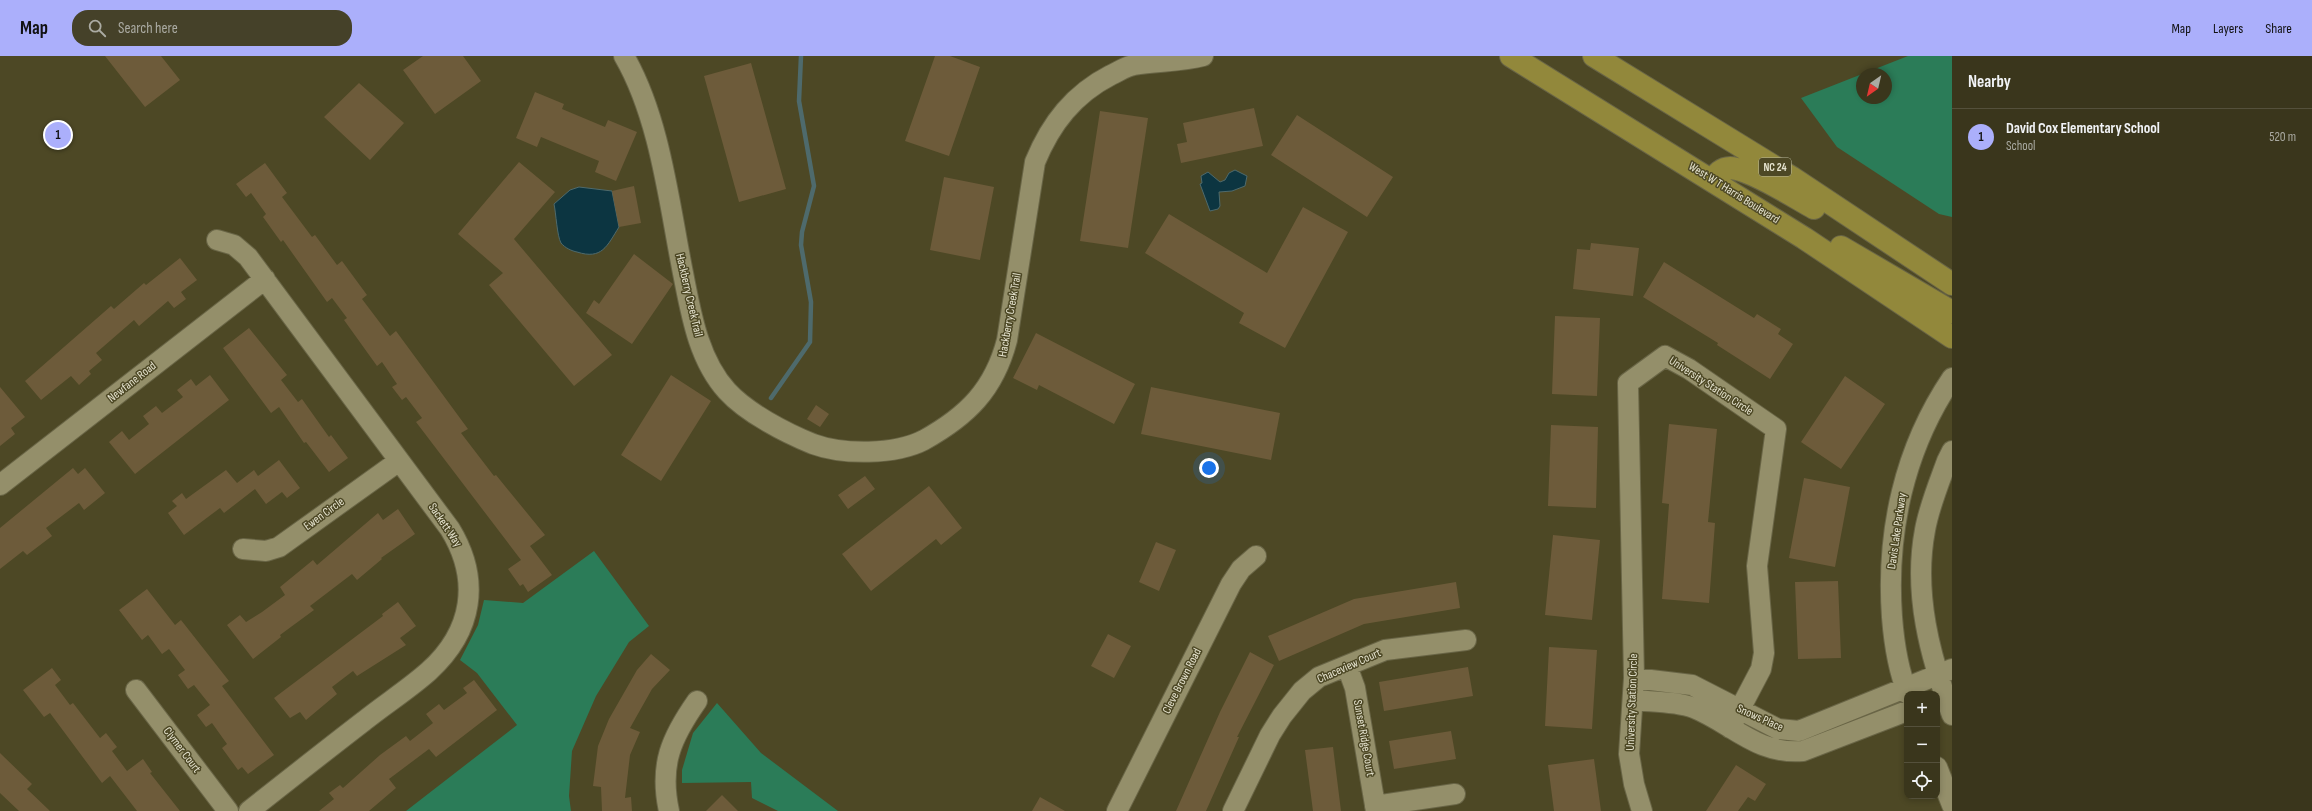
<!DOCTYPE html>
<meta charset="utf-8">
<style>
body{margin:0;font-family:"Sofia Sans Condensed",sans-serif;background:#454129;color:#f1f3f6}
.controls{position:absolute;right:12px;bottom:12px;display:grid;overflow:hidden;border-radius:8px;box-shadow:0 2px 6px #0003}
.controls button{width:36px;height:36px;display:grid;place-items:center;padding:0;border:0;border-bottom:1px solid #54503b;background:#3a361c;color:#f1f3f6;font:20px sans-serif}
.compass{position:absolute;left:1856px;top:12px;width:36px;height:36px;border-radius:50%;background:#3a361c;box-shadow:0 2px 6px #0003;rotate:214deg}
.you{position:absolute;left:1209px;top:412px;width:14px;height:14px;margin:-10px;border:3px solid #fff;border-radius:50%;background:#1a73e8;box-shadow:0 0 0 6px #1a73e833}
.badge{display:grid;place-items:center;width:26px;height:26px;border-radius:50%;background:#abaffb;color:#111;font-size:13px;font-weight:700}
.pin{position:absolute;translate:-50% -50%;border:2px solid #fff;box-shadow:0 1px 4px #0006}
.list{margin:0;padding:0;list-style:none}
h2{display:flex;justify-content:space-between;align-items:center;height:52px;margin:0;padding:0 16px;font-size:17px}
h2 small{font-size:13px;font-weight:400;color:#ababa3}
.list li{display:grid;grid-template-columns:26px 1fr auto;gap:12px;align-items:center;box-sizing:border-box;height:56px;padding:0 16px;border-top:1px solid #54503b}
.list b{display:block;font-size:15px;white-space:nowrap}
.list p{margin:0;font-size:13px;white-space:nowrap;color:#ababa3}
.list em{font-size:13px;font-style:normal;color:#ababa3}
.icon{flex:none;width:22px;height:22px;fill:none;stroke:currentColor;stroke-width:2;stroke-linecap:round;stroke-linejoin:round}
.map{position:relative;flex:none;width:1952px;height:755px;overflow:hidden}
header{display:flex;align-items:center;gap:24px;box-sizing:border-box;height:56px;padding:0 20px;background:#abaffb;color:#111}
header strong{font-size:19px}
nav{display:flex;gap:22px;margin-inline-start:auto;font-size:14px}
.search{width:280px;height:36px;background:#454129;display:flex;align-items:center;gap:10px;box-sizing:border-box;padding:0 14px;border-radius:16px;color:#ababa3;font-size:15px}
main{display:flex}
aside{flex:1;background:#3a361c}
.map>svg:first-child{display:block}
.green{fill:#2b7c58;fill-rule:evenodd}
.water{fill:#0c3541;stroke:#4e6a6c}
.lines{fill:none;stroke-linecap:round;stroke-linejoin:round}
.stream{stroke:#4e6a6c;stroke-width:4.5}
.building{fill:#6d5b3a}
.minor-casing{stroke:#696546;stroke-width:22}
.major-casing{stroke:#696546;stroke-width:24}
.minor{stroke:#948f6a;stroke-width:20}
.major{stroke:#92883b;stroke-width:22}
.labels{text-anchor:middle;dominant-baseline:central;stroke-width:3;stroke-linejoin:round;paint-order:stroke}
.shield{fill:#4d4825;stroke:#b9b69d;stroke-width:1}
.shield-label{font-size:11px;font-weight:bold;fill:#e7e5d1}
.street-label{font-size:12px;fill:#e7e5d1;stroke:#4d4825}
</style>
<header>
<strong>Map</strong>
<div class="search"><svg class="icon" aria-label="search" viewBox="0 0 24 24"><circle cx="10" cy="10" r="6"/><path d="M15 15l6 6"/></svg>Search here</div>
<nav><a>Map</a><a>Layers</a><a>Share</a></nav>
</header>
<main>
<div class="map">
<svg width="1952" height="755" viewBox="0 0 1952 755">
<rect width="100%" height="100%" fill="#4d4825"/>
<path class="green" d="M 1908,0 L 1952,0 L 1952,161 L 1939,158 L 1837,91 L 1801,42 ZM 1862,18 L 1886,18 L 1886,42 L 1862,42 Z
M 594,495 L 649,570 L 629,586 L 596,640 L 572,695 L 569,740 L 571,755 L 406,755 L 517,669 L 477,617 L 460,604 L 478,569 L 484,544 L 523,547 Z
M 717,647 L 761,697 L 838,755 L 778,755 L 752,742 L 751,726 L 682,727 L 682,714 L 693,677 Z"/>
<path class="water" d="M 1235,114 L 1247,120 L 1245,130 L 1232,135 L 1219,136 L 1220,150 L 1218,153 L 1210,155 L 1200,128 L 1202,127 L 1201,120 L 1208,116 L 1220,126 L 1225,124 L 1229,117 Z
M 579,131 L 612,135 L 619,171 C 607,190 602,204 577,196 C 572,195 565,192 561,187 C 557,180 556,157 554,148 L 570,134 Z"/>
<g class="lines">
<path class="stream" d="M 771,342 L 810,286 L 811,246 L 801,189 L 802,176 L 814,130 L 799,45 L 801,0"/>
</g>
<path class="building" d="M 105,0 L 161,0 L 180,24 L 145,51 Z
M 423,0 L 463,0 L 481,25 L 435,58 L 403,14 Z
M 935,0 L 950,0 L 980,11 L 949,100 L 905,85 Z
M 751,7 L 786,133 L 739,146 L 704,20 Z
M 359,27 L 404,67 L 370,104 L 324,61 Z
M 535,36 L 564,48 L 562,53 L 605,71 L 608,64 L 637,76 L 616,125 L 595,116 L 599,105 L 541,81 L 537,91 L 516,82 Z
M 1254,52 L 1263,90 L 1181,107 L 1177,88 L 1187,86 L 1183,67 Z
M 1100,55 L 1148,62 L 1128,192 L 1080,185 Z
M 1297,59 L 1393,121 L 1367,161 L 1271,99 Z
M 519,106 L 555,136 L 514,183 L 612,299 L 574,330 L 489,229 L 503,217 L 458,178 Z
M 265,107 L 287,137 L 282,141 L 312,181 L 315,179 L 337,209 L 342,205 L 367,239 L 362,243 L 390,280 L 396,275 L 468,373 L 461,377 L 494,420 L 496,419 L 545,479 L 530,490 L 552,519 L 528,536 L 523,528 L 520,530 L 508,513 L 521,504 L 416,366 L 422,362 L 406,341 L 402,344 L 392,331 L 397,328 L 382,306 L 377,310 L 344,264 L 347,262 L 332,242 L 327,246 L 283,184 L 281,186 L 263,161 L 266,158 L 251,137 L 246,141 L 236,128 Z
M 944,121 L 994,131 L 980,204 L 930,194 Z
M 634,130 L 641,167 L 619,171 L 612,135 Z
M 1303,151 L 1348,176 L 1285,292 L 1239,267 L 1244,257 L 1145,197 L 1169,158 L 1267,217 Z
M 1591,187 L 1639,192 L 1633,240 L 1573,233 L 1577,193 L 1590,194 Z
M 634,198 L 673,228 L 632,288 L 586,257 L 594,244 L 599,248 Z
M 180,202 L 197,224 L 181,236 L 186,243 L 174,252 L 168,245 L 139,270 L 134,264 L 96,297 L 102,304 L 89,315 L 91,318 L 79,329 L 71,320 L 41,344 L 25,325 L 111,250 L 114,253 L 144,227 L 146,229 Z
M 1664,206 L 1754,262 L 1757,258 L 1781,273 L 1778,278 L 1793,288 L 1770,323 L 1717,289 L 1718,287 L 1643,241 Z
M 1555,260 L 1600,262 L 1597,340 L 1552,338 Z
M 249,272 L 287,319 L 281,324 L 298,346 L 302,343 L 329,381 L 331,379 L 348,402 L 329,416 L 306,386 L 304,387 L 279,351 L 271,357 L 223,292 Z
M 1036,277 L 1135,328 L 1114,368 L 1039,329 L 1037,334 L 1013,322 Z
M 210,319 L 229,344 L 135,418 L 109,386 L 122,375 L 129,384 L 149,368 L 143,360 L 156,350 L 162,357 L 183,341 L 177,334 L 191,323 L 196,330 Z
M 671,319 L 711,345 L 661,425 L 621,399 Z
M 1845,320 L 1885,348 L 1841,413 L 1801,386 Z
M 0,331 L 25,361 L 11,372 L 15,378 L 0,390 Z
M 1151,331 L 1280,357 L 1271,404 L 1141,378 Z
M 816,349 L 829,358 L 820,371 L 807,363 Z
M 1669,368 L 1717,373 L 1708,466 L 1715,467 L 1709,547 L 1662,543 L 1669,448 L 1662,447 Z
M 1551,369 L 1598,371 L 1596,452 L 1548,450 Z
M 279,404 L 300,432 L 287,442 L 282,436 L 266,448 L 255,433 L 224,457 L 220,452 L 184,479 L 168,457 L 177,450 L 172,445 L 182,437 L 186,443 L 226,414 L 237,427 L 254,414 L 258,420 Z
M 73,412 L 78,418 L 85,412 L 105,437 L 84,454 L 79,447 L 46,472 L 52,480 L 27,499 L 23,495 L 0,513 L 0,472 Z
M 865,420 L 875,433 L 848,453 L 838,439 Z
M 1804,422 L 1850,431 L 1835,511 L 1789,502 Z
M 929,430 L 962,472 L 941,489 L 936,483 L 871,535 L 842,498 Z
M 398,453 L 415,478 L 381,502 L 382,503 L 357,524 L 352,518 L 310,550 L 314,554 L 280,579 L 281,581 L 253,603 L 227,569 L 240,559 L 246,566 L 262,556 L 285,539 L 280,531 L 313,504 L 317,509 L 378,457 L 383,464 Z
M 1553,479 L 1600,484 L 1592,564 L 1545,559 Z
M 1156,486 L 1176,494 L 1159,535 L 1139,526 Z
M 1838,525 L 1841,602 L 1798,603 L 1795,526 Z
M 1456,526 L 1460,552 L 1364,568 L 1279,605 L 1268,580 L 1354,543 Z
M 147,533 L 175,569 L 181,564 L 229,625 L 222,630 L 274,699 L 248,718 L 242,711 L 238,714 L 222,692 L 227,688 L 212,667 L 206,671 L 197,659 L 210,649 L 194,629 L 188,633 L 178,619 L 185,614 L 169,593 L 162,598 L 148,579 L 142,584 L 119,554 Z
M 398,546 L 416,570 L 400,582 L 406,589 L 357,620 L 353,615 L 332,631 L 337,638 L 306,664 L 300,656 L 290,662 L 274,642 L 383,560 L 382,558 Z
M 1108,578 L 1131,590 L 1114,622 L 1091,610 Z
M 1549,591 L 1597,594 L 1592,673 L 1545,670 Z
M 1250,596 L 1274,609 L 1237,681 L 1239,681 L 1206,755 L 1176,755 L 1220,656 Z
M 651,598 L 670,614 L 652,633 L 630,672 L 640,676 L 630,699 L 625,742 L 631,741 L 632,755 L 602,755 L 601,731 L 593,730 L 598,690 L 609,663 L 637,614 Z
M 1468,611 L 1473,640 L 1384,655 L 1379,626 Z
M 52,612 L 61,624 L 55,629 L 70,649 L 73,647 L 100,682 L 106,677 L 117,691 L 112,695 L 127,715 L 143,703 L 152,716 L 150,717 L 180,755 L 137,755 L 110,720 L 102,727 L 50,657 L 44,661 L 23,634 Z
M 474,624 L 497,654 L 436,701 L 429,693 L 389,723 L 396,732 L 369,755 L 319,755 L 334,743 L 329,737 L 340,729 L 343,732 L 380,699 L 406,680 L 410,685 L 433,667 L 426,658 L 439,648 L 444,654 L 467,637 L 463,632 Z
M 1451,675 L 1456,703 L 1394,713 L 1389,685 Z
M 1333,691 L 1341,755 L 1313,755 L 1305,694 Z
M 0,697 L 32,728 L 27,733 L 50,755 L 19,755 L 0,737 Z
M 1594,703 L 1601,755 L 1554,755 L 1548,709 Z
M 1736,709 L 1766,728 L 1755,745 L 1748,741 L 1738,755 L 1706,755 Z
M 722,739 L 738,755 L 706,755 Z
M 1040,741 L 1065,755 L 1032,755 Z"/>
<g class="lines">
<defs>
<path id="minor" d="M 624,0 C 660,62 669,147 683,217 C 691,257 698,303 727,335 C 747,357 786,377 813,388 C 843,399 895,399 924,384 C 967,360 994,334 1007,284 L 1035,106 C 1051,67 1074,38 1111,19 C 1118,16 1126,10 1134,9 C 1156,5 1181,6 1203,0
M 217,184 L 234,189 L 248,201 L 450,473 C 481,524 473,575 429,615 C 409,633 385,648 364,665 C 325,695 287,725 249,755
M 1952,395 L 1947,405 C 1939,427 1929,451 1925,474 C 1913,537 1930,601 1952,659
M 0,429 L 265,223
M 243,493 L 266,495 L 279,491 L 399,405
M 1347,610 L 1355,632 L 1376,755
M 1634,622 L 1692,629 L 1778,673 L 1799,675 L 1952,613
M 136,634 L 228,755
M 1908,638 C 1898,614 1894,587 1892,561 C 1886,476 1904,393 1952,322
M 1633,644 C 1653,646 1675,645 1694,652 C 1733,668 1757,699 1803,695 L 1907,655
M 1937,711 L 1952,749
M 1375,750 L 1455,738
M 669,755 C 659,709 671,682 697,645
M 1117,755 L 1231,528 L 1241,513 L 1256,500
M 1233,755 L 1270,679 L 1282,660 L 1302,635 L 1319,621 L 1385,594 L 1466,584
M 1642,755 L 1634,728 L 1629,698 L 1634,622 L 1628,327 L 1665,300 L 1689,313 L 1776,373 L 1757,510 L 1764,597 L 1761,613 L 1730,672"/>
<path id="major" d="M 1511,0 L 1804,182 L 1952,281
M 1594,0 L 1791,121 L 1952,228
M 1713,124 C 1716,118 1722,112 1730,112 C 1751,113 1794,141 1814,152
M 1841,191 L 1952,256"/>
</defs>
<use href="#minor" class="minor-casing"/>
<use href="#major" class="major-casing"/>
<use href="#minor" class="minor"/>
<use href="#major" class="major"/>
</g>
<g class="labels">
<rect class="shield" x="1759" y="102" width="32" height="18" rx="3"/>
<g class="shield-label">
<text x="1775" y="111">NC 24</text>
</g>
<g class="street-label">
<text transform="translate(1734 137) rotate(32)">West W T Harris Boulevard</text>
<text transform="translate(689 239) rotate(77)">Hackberry Creek Trail</text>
<text transform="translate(1010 259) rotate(-80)">Hackberry Creek Trail</text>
<text transform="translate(132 326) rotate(-38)">Newfane Road</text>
<text transform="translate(1711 330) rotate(33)">University Station Circle</text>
<text transform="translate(324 458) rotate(-36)">Ewen Circle</text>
<text transform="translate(445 469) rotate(56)">Sackett Way</text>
<text transform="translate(1897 475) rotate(-82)">Davis Lake Parkway</text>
<text transform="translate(1349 610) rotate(-24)">Chaceview Court</text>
<text transform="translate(1182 625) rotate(-63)">Cleve Brown Road</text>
<text transform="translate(1632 646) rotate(-88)">University Station Circle</text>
<text transform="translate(1760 662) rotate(24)">Snows Place</text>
<text transform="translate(1364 682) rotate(80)">Sunset Ridge Court</text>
<text transform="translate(182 694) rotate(53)">Clymer Court</text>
</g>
</g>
</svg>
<div class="controls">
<button>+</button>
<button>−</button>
<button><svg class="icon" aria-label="locate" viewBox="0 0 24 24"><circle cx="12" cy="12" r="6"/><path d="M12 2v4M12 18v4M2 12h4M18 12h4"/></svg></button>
</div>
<svg class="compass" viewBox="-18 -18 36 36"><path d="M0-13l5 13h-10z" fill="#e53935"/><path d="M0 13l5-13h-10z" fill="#ababa3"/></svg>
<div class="you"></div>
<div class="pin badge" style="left:58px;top:79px">1</div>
</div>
<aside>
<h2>Nearby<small></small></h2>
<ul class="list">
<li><span class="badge">1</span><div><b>David Cox Elementary School</b><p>School</p></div><em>520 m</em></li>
</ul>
</aside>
</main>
